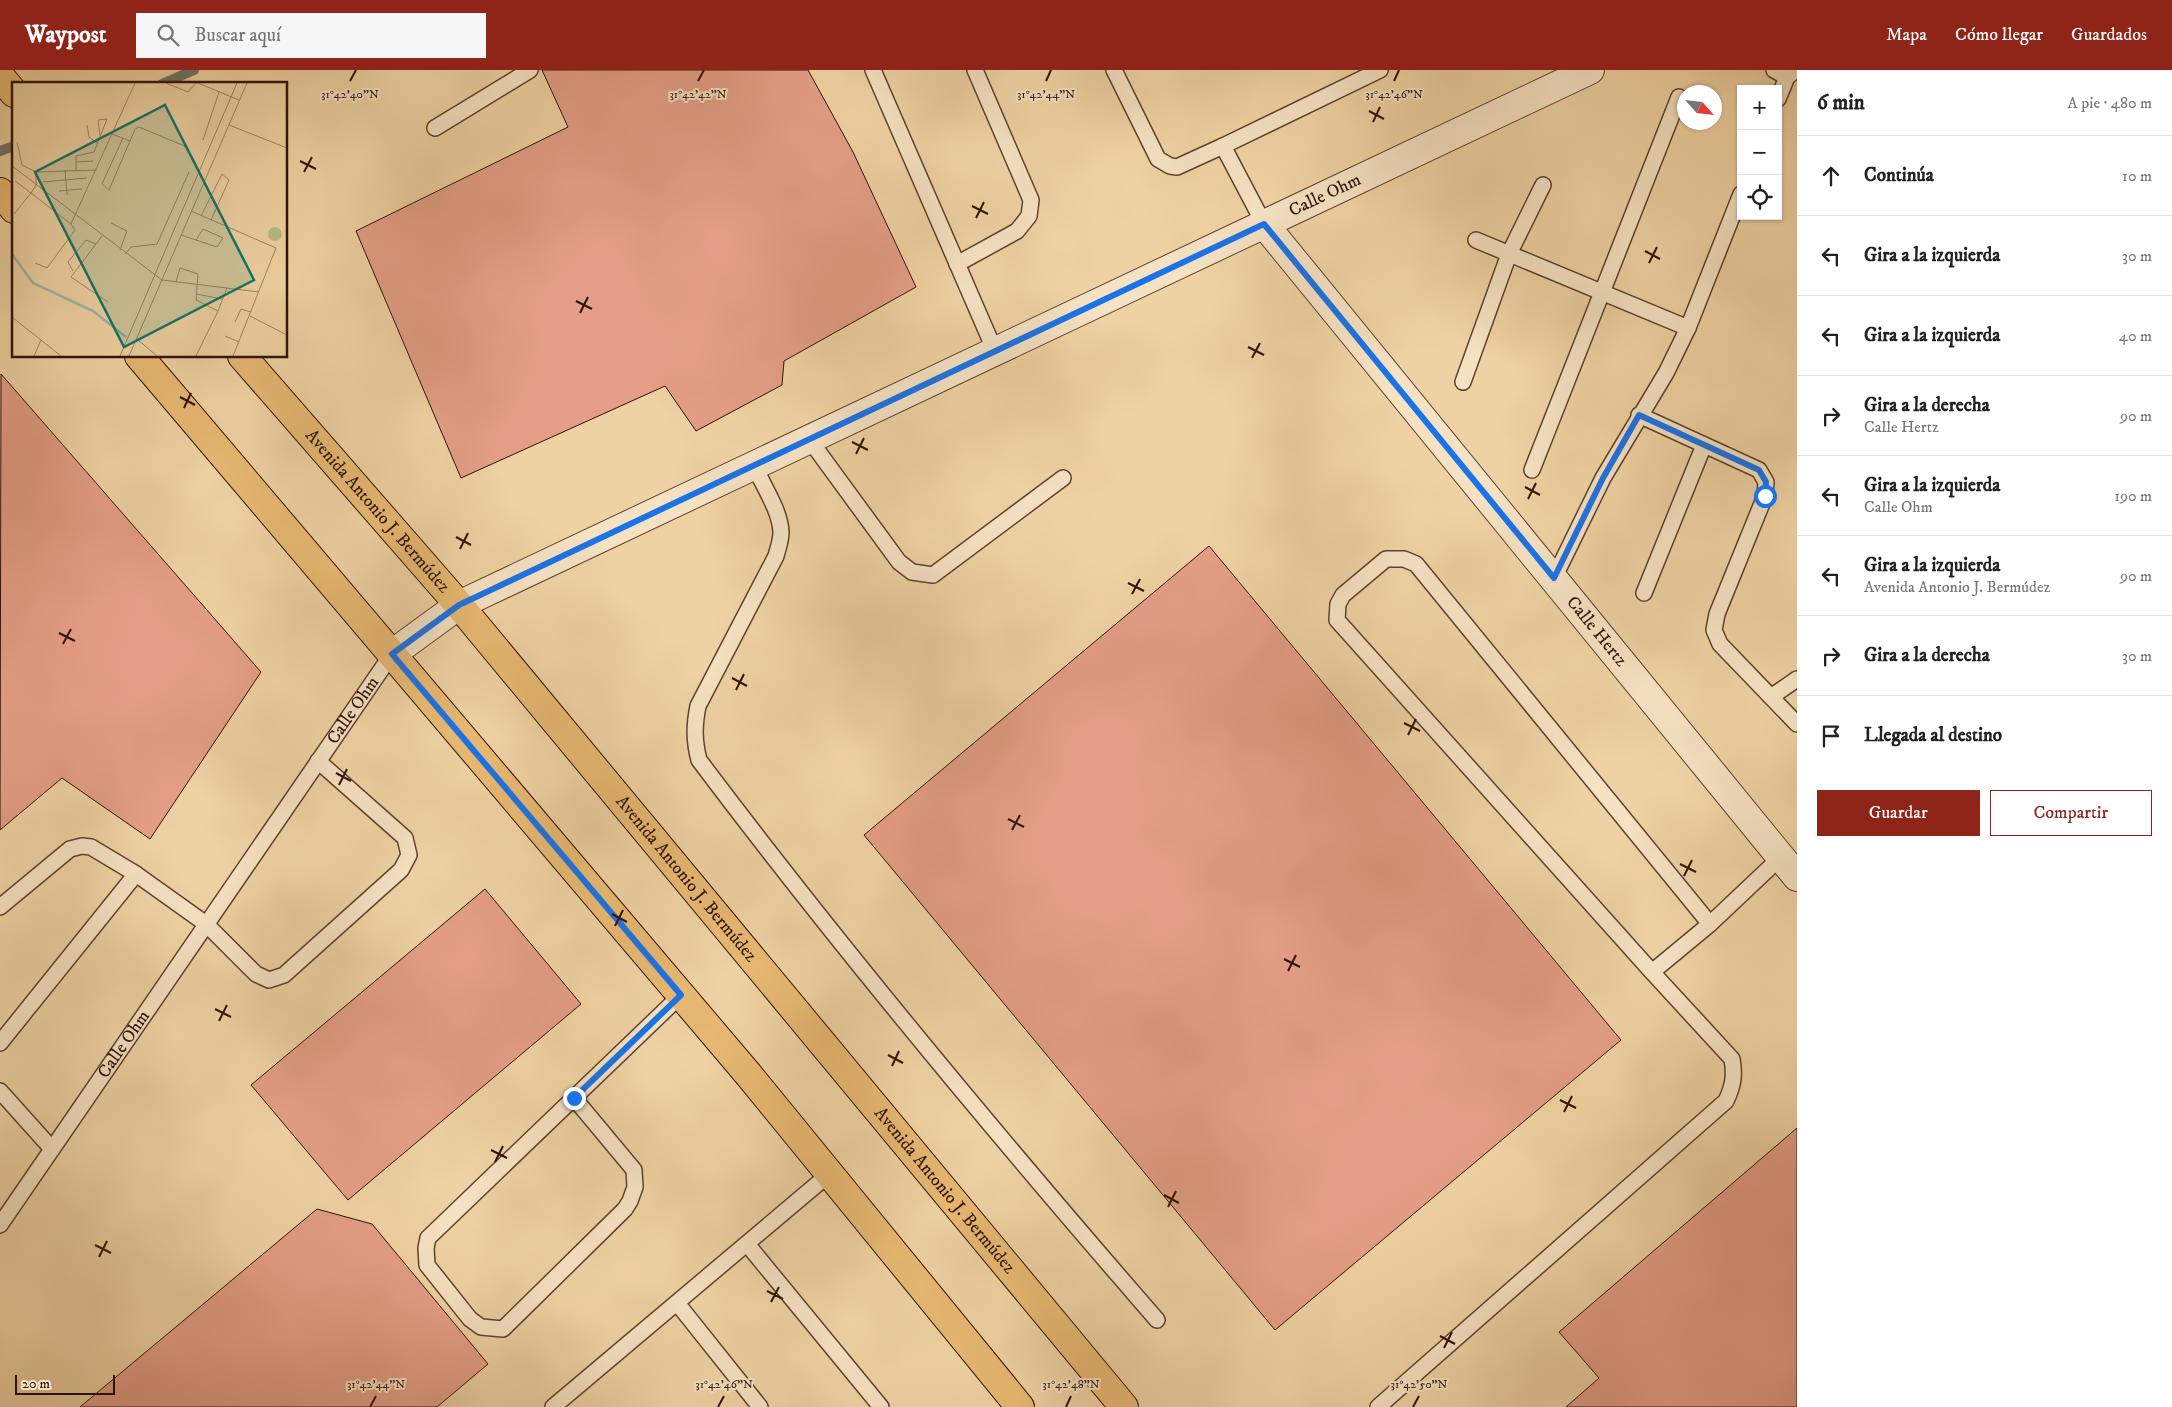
<!DOCTYPE html>
<html lang="es">
<meta charset="utf-8">
<style>
body{margin:0;font-family:"IM FELL DW Pica",serif;background:#f6f6f6;color:#222}
.controls{position:absolute;right:15px;top:15px;display:grid;overflow:hidden;border-radius:0px;box-shadow:0 1px 4px #0004}
.controls button{width:45px;height:45px;display:grid;place-items:center;padding:0;border:0;border-bottom:1px solid #e0e0e0;background:#fff;color:#222;font:25px sans-serif}
.compass{position:absolute;left:1677px;top:15px;width:45px;height:45px;border-radius:50%;background:#fff;box-shadow:0 1px 4px #0004;rotate:117deg}
.scale{position:absolute;left:15px;bottom:12px;width:100px;box-sizing:border-box;padding-left:5px;border:2px solid #2e1308;border-top:0;font-size:14px;line-height:18px;white-space:nowrap;color:#2e1308;-webkit-text-stroke:4px #f5e2c3;paint-order:stroke}
.stop{position:absolute;width:15px;height:15px;margin:-11px;border:4px solid #1a73e8;border-radius:50%;background:#fff}
.stop.end{background:#1a73e8;border-color:#fff;box-shadow:0 1px 5px #0008}
.list{margin:0;padding:0;list-style:none}
h2{display:flex;justify-content:space-between;align-items:center;height:65px;margin:0;padding:0 20px;font-size:21px}
h2 small{font-size:16px;font-weight:400;color:#767676}
.list li{display:grid;grid-template-columns:32px 1fr auto;gap:15px;align-items:center;box-sizing:border-box;height:80px;padding:0 20px;border-top:1px solid #e0e0e0}
.list b{display:block;font-size:19px;white-space:nowrap}
.list p{margin:0;font-size:16px;white-space:nowrap;color:#767676}
.list em{font-size:16px;font-style:normal;color:#767676}
.actions{display:flex;gap:10px;padding:15px 20px}
.actions a{flex:1;padding:11px 0;border:1px solid #8f2418;border-radius:0px;text-align:center;font-size:18px;color:#8f2418}
.actions .main{background:#8f2418;color:#fff}
.icon{flex:none;width:28px;height:28px;fill:none;stroke:currentColor;stroke-width:2;stroke-linecap:round;stroke-linejoin:round}
.map{position:relative;flex:none;width:1797px;height:1337px;overflow:hidden}
header{display:flex;align-items:center;gap:30px;box-sizing:border-box;height:70px;padding:0 25px;background:#8f2418;color:#fff}
header strong{font-size:24px}
nav{display:flex;gap:28px;margin-inline-start:auto;font-size:18px}
.search{width:350px;height:45px;background:#f6f6f6;display:flex;align-items:center;gap:12px;box-sizing:border-box;padding:0 18px;border-radius:0px;color:#767676;font-size:19px}
main{display:flex}
aside{flex:1;background:#fff}
.map>svg:first-child{display:block}
.lines{fill:none;stroke-linecap:round;stroke-linejoin:round}
.stream{stroke:#6f7569;stroke-width:10}
.building{fill:#e49e87;stroke:#2e1308}
.service-casing{stroke:#5e432f;stroke-width:18}
.minor-casing{stroke:#5e432f;stroke-width:30}
.primary-casing{stroke:#2e1308;stroke-width:30}
.service{stroke:#f5e2c3;stroke-width:15}
.minor{stroke:#f5e2c3;stroke-width:28}
.primary{stroke:#e8b972;stroke-width:28}
.route{stroke:#1a73e8;stroke-width:6}
.ticks{fill:none;stroke:#2e1308;stroke-width:2}
.labels{text-anchor:middle;dominant-baseline:central;stroke-width:4;stroke-linejoin:round;paint-order:stroke}
.street-label{font-size:18px;fill:#2e1308;stroke:#f5e2c3}
.inset-river{fill:none;stroke:#9ab7a9;stroke-width:2.5}
.inset-road{fill:none;stroke:#a28665;stroke-width:1}
.view{fill:#0f766e;fill-opacity:0.15;stroke:#0f766e;stroke-width:2.5}
.inset-edge{fill:none;stroke:#2e1308;stroke-width:2.5}
.ticks-label{font-size:12px;text-anchor:middle;fill:#2e1308;stroke:#f5e2c3;stroke-width:4;stroke-linejoin:round;paint-order:stroke}
</style>
<header>
<strong>Waypost</strong>
<div class="search"><svg class="icon" aria-label="search" viewBox="0 0 24 24"><circle cx="10" cy="10" r="6"/><path d="M15 15l6 6"/></svg>Buscar aquí</div>
<nav><a>Mapa</a><a>Cómo llegar</a><a>Guardados</a></nav>
</header>
<main>
<div class="map">
<svg width="1797" height="1337" viewBox="0 0 1797 1337">
<rect width="100%" height="100%" fill="#efd2a3"/>
<filter id="stains"><feTurbulence type="fractalNoise" baseFrequency=".004" numOctaves="4"/><feColorMatrix values="0 0 0 0 .2 0 0 0 0 .09 0 0 0 0 .02 0 0 0 .5 -.17"/></filter>
<radialGradient id="worn" r=".72"><stop offset=".6" stop-color="#630" stop-opacity="0"/><stop offset="1" stop-color="#630" stop-opacity=".3"/></radialGradient>
<g class="lines">
<path class="stream" d="M 162,14 L 194,0
M 0,81 L 14,76"/>
</g>
<path class="building" d="M 542,0 L 808,0 L 853,82 L 916,217 L 784,291 L 782,315 L 696,361 L 665,316 L 461,408 L 356,161 L 568,57 Z
M 1,304 L 261,602 L 150,769 L 62,708 L 0,760 Z
M 1209,476 L 1621,970 L 1275,1260 L 864,765 Z
M 485,819 L 581,934 L 348,1130 L 251,1015 Z
M 1797,1058 L 1797,1337 L 1566,1337 L 1599,1308 L 1559,1262 Z
M 317,1139 L 372,1154 L 488,1294 L 437,1337 L 80,1337 Z"/>
<g class="lines">
<defs>
<g id="service">
<path d="M 873,0 L 995,281"/>
<path d="M 1114,0 L 1158,89 L 1170,96 L 1177,97 L 1223,76"/>
<path d="M 1774,0 L 1787,7 L 1796,0"/>
<path d="M 1778,29 L 1787,7"/>
<path d="M 435,58 L 530,0"/>
<path d="M 1264,154 L 1223,76 L 1380,0"/>
<path d="M 1476,170 L 1688,258"/>
<path d="M 957,194 L 1017,161 L 1029,146 L 1031,130 L 975,0"/>
<path d="M 1463,312 L 1509,184 L 1543,115"/>
<path d="M 1639,345 L 1759,400 L 1766,412 L 1765,426 L 1717,544 L 1714,560 L 1720,574 L 1797,654"/>
<path d="M 809,369 L 899,492 L 912,502 L 933,505 L 1063,408"/>
<path d="M 754,395 C 763,416 780,440 781,462 C 781,471 778,478 776,486 L 698,636 C 694,656 694,671 699,690 C 844,883 999,1068 1157,1250"/>
<path d="M 1532,400 L 1679,27"/>
<path d="M 1554,508 L 1603,408 L 1666,303 L 1688,258 L 1741,124"/>
<path d="M 1644,523 L 1704,375"/>
<path d="M 1771,627 L 1797,609"/>
<path d="M 0,837 L 70,779 L 82,776 L 91,777 L 136,804 L 206,854 L 256,904 L 269,910 L 284,905 L 401,800 L 409,785 L 405,768 L 318,691"/>
<path d="M 1652,902 L 1337,550 L 1338,534 L 1343,525 L 1386,489 L 1404,489 L 1416,494 L 1710,854"/>
<path d="M 0,973 L 136,804"/>
<path d="M 0,1021 L 52,1079"/>
<path d="M 574,1028 L 634,1100 L 635,1117 L 630,1131 L 625,1139 L 503,1259 L 481,1257 L 470,1249 L 427,1195 L 426,1178 L 428,1168 L 681,925"/>
<path id="s1" d="M 0,1155 L 392,584"/>
<path d="M 747,1174 L 881,1337"/>
<path d="M 677,1233 L 760,1337"/>
<path d="M 553,1337 L 828,1105"/>
<path d="M 1378,1337 L 1726,1031 C 1733,1016 1735,1006 1732,989 L 1652,902 L 1710,854 L 1781,787"/>
</g>
<g id="minor">
<path id="s2" d="M 1264,154 L 1797,807"/>
<path id="s3" d="M 392,584 L 459,535 L 1590,0"/>
</g>
<g id="primary">
<path d="M 0,6 L 14,23"/>
<path d="M 0,122 L 14,139"/>
<path d="M 139,286 L 748,1004 L 1020,1337"/>
<path id="s4" d="M 242,286 L 459,535 L 1124,1337"/>
</g>
</defs>
<use href="#service" class="service-casing"/>
<use href="#minor" class="minor-casing"/>
<use href="#primary" class="primary-casing"/>
<use href="#service" class="service"/>
<use href="#minor" class="minor"/>
<use href="#primary" class="primary"/>
</g>
<g class="lines">
<path class="route" d="M 574,1028 L 681,925 L 392,584 L 459,535 L 1264,154 L 1554,508 L 1603,408 L 1639,345 L 1759,400 L 1766,412 L 1765,426"/>
</g>
<path class="ticks" d="M 350,11 L 356,0M 698,11 L 704,0M 1046,11 L 1051,0M 1394,11 L 1399,0M 1369,41 L 1384,49M 1373,52 L 1380,37M 300,91 L 316,99M 304,102 L 312,87M 972,136 L 988,144M 976,148 L 984,132M 1645,181 L 1660,189M 1649,193 L 1657,177M 576,231 L 592,239M 580,243 L 588,227M 1248,277 L 1264,285M 1252,288 L 1260,273M 180,327 L 195,335M 184,338 L 191,323M 852,372 L 868,380M 856,384 L 864,368M 1525,417 L 1540,425M 1528,429 L 1536,413M 456,467 L 471,475M 460,479 L 468,463M 1128,513 L 1144,521M 1132,524 L 1140,509M 59,563 L 75,571M 63,574 L 71,559M 732,608 L 747,616M 736,620 L 744,604M 1404,653 L 1420,661M 1408,665 L 1416,649M 336,703 L 351,711M 339,715 L 347,699M 1008,749 L 1024,757M 1012,760 L 1020,745M 1680,794 L 1696,802M 1684,806 L 1692,790M 612,844 L 627,852M 615,856 L 623,840M 1284,889 L 1300,897M 1288,901 L 1296,885M 215,939 L 231,947M 219,951 L 227,935M 888,985 L 903,993M 892,996 L 899,981M 1560,1030 L 1576,1038M 1564,1042 L 1572,1026M 491,1080 L 507,1088M 495,1092 L 503,1076M 1164,1125 L 1179,1133M 1168,1137 L 1176,1121M 95,1175 L 111,1183M 99,1187 L 107,1171M 767,1221 L 783,1229M 771,1232 L 779,1217M 1440,1266 L 1455,1274M 1444,1278 L 1452,1262M 370,1337 L 376,1326M 718,1337 L 724,1326M 1066,1337 L 1071,1326M 1413,1337 L 1419,1326"/>
<g class="labels">
<g class="street-label">
<text stroke="none"><textPath href="#s3" startOffset="1041">Calle Ohm</textPath></text>
<text stroke="none"><textPath href="#s4" startOffset="206">Avenida Antonio J. Bermúdez</textPath></text>
<text stroke="none"><textPath href="#s2" startOffset="526">Calle Hertz</textPath></text>
<text stroke="none"><textPath href="#s1" startOffset="624">Calle Ohm</textPath></text>
<text stroke="none"><textPath href="#s4" startOffset="686">Avenida Antonio J. Bermúdez</textPath></text>
<text stroke="none"><textPath href="#s1" startOffset="219">Calle Ohm</textPath></text>
<text stroke="none"><textPath href="#s4" startOffset="1091">Avenida Antonio J. Bermúdez</textPath></text>
</g>
</g>
<g transform="translate(12 12)">
<rect width="275" height="275" fill="#efd2a3"/>
<path d="M256 152a7 7 0 1 1 14 0a7 7 0 1 1-14 0Z" fill="#b7bd87"/>
<path class="inset-river" d="M 0,172 L 21,201 L 81,229 L 114,255"/>
<path class="inset-road" d="M 154,1 L 176,10 L 184,1M 186,1 L 227,18M 75,43 L 77,55 L 85,61M 217,43 L 275,66M 100,52 L 118,59 L 123,47 L 127,45 L 175,65M 111,56 L 90,102 L 97,108 L 118,59M 191,58 L 207,10M 64,80 L 81,79M 0,84 L 150,198 L 247,210M 53,88 L 55,113M 64,88 L 64,74 L 82,70 L 95,37 L 86,38 L 88,53M 24,90 L 85,88M 3,99 L 19,111 L 24,103 L 24,90 L 10,83 L 5,60M 31,100 L 75,96M 47,109 L 70,107M 179,129 L 264,166 L 221,274M 2,132 L 19,111 L 59,142 L 123,1M 189,134 L 210,92 L 217,98 L 199,138M 99,141 L 115,149 L 108,168M 169,153 L 205,165 L 211,156 L 191,147 L 184,158M 90,154 L 59,195 L 96,220M 113,172 L 119,165 L 145,162 L 177,90M 23,181 L 35,186 L 63,148 L 59,142M 61,189 L 56,180 L 74,158 L 84,162M 164,200 L 168,186 L 186,192 L 184,218 L 206,229 L 215,206M 184,212 L 210,217M 238,234 L 275,253M 0,235 L 49,274M 223,240 L 229,227 L 239,230M 213,254 L 227,260M 125,257 L 145,274M 22,274 L 29,258M 108,274 L 225,1M 117,274 L 235,1M 184,274 L 206,229"/>
<path class="view" d="M 153,23 L 242,198 L 112,265 L 23,90 Z"/>
<rect width="275" height="275" class="inset-edge"/>
</g>
<g class="ticks-label">
<text x="350" y="28">31°42'40"N</text>
<text x="698" y="28">31°42'42"N</text>
<text x="1046" y="28">31°42'44"N</text>
<text x="1394" y="28">31°42'46"N</text>
<text x="376" y="1318">31°42'44"N</text>
<text x="724" y="1318">31°42'46"N</text>
<text x="1071" y="1318">31°42'48"N</text>
<text x="1419" y="1318">31°42'50"N</text>
</g>
<rect width="100%" height="100%" filter="url(#stains)"/>
<rect width="100%" height="100%" fill="url(#worn)"/>
</svg>
<div class="controls">
<button>+</button>
<button>−</button>
<button><svg class="icon" aria-label="locate" viewBox="0 0 24 24"><circle cx="12" cy="12" r="6"/><path d="M12 2v4M12 18v4M2 12h4M18 12h4"/></svg></button>
</div>
<svg class="compass" viewBox="-18 -18 36 36"><path d="M0-13l5 13h-10z" fill="#e53935"/><path d="M0 13l5-13h-10z" fill="#767676"/></svg>
<div class="scale">20 m</div>
<div class="stop" style="left:1765px;top:426px"></div>
<div class="stop end" style="left:574px;top:1028px"></div>
</div>
<aside>
<h2>6 min<small>A pie · 480 m</small></h2>
<ul class="list">
<li><svg class="icon" aria-label="ahead" viewBox="0 0 24 24"><path d="M12 20V5M6 11l6-6 6 6"/></svg><div><b>Continúa</b></div><em>10 m</em></li>
<li><svg class="icon" aria-label="left" viewBox="0 0 24 24"><path d="M17 20v-9H6M10 6l-5 5 5 5"/></svg><div><b>Gira a la izquierda</b></div><em>30 m</em></li>
<li><svg class="icon" aria-label="left" viewBox="0 0 24 24"><path d="M17 20v-9H6M10 6l-5 5 5 5"/></svg><div><b>Gira a la izquierda</b></div><em>40 m</em></li>
<li><svg class="icon" aria-label="right" viewBox="0 0 24 24"><path d="M7 20v-9h11M14 6l5 5-5 5"/></svg><div><b>Gira a la derecha</b><p>Calle Hertz</p></div><em>90 m</em></li>
<li><svg class="icon" aria-label="left" viewBox="0 0 24 24"><path d="M17 20v-9H6M10 6l-5 5 5 5"/></svg><div><b>Gira a la izquierda</b><p>Calle Ohm</p></div><em>190 m</em></li>
<li><svg class="icon" aria-label="left" viewBox="0 0 24 24"><path d="M17 20v-9H6M10 6l-5 5 5 5"/></svg><div><b>Gira a la izquierda</b><p>Avenida Antonio J. Bermúdez</p></div><em>90 m</em></li>
<li><svg class="icon" aria-label="right" viewBox="0 0 24 24"><path d="M7 20v-9h11M14 6l5 5-5 5"/></svg><div><b>Gira a la derecha</b></div><em>30 m</em></li>
<li><svg class="icon" aria-label="arrive" viewBox="0 0 24 24"><path d="M6 21V4h12l-3 4 3 4H6"/></svg><div><b>Llegada al destino</b></div></li>
</ul>
<div class="actions"><a class="main">Guardar</a><a>Compartir</a></div>
</aside>
</main>
